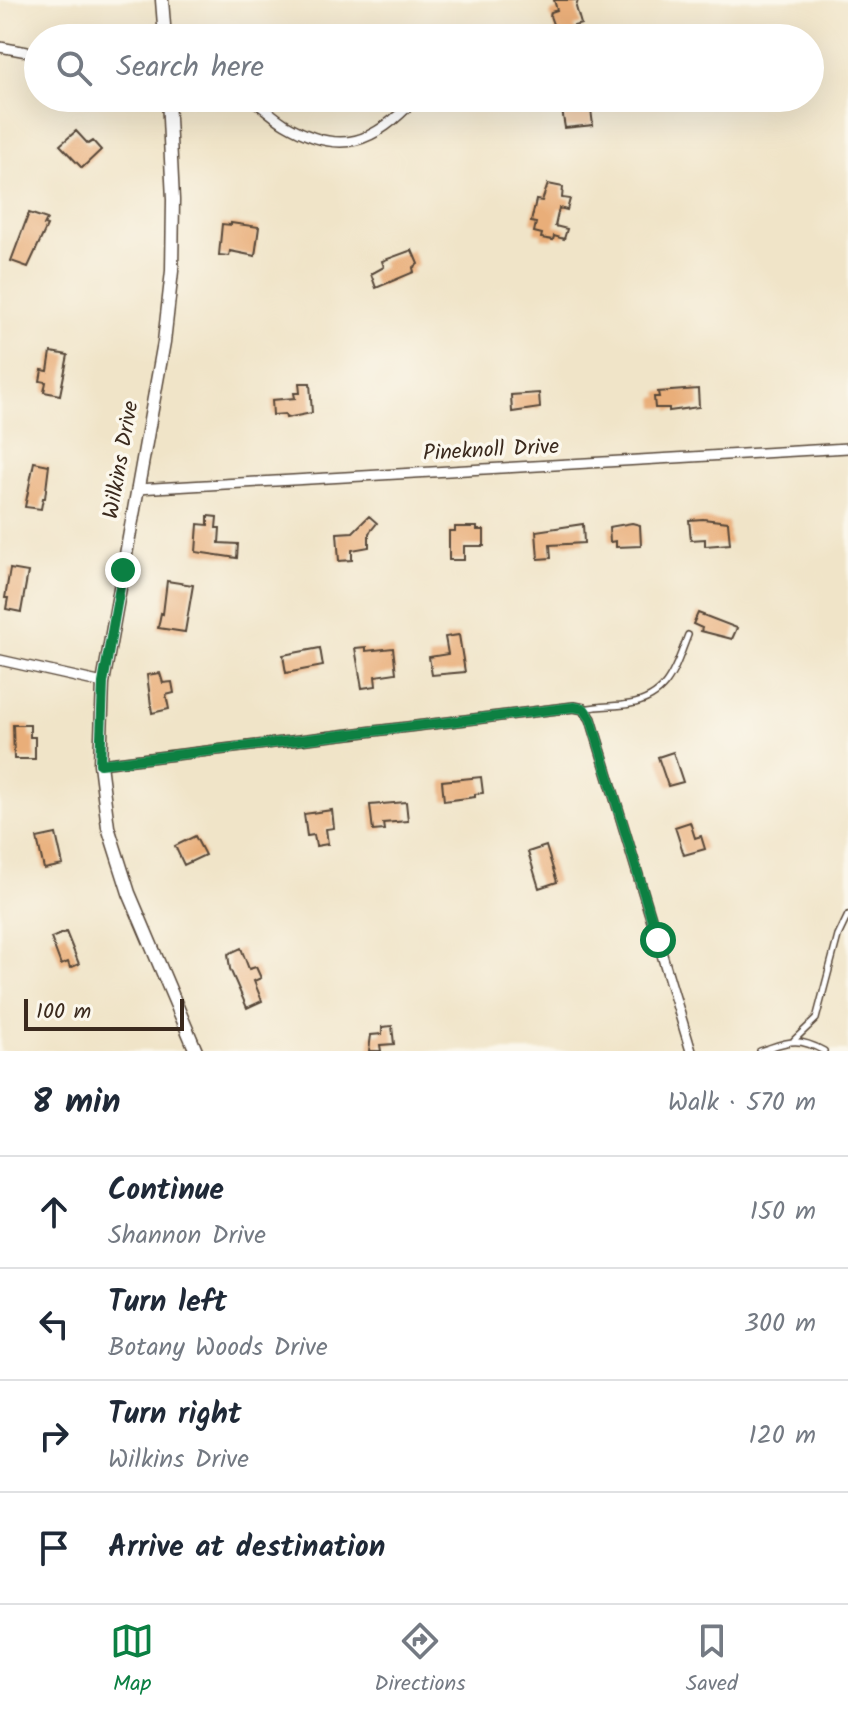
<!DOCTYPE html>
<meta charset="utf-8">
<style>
body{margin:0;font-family:Kalam,sans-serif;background:#f2f2f3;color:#1f2937}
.scale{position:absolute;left:24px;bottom:20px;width:160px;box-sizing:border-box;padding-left:8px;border:4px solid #3b2a1e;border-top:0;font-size:22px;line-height:28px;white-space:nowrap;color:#3b2a1e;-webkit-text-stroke:6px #fbf7ec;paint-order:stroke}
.stop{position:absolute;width:24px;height:24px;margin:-18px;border:6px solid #0b8043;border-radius:50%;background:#fff}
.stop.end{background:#0b8043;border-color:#fff;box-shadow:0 2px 8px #0008}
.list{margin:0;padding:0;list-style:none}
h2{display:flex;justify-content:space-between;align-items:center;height:104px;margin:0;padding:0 32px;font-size:34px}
h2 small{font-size:26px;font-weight:400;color:#747a83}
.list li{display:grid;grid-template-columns:52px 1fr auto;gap:24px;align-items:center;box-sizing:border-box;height:112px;padding:0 32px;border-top:2px solid #e0e1e3}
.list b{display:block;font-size:30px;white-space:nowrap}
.list p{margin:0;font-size:26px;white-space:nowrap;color:#747a83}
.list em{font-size:26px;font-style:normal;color:#747a83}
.icon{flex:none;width:44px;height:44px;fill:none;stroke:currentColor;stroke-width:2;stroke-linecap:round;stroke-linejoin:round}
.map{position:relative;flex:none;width:848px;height:1051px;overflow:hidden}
.search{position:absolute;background:#fff;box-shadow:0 8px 32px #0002;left:24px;right:24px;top:24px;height:88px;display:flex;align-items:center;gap:20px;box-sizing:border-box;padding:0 28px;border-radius:44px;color:#747a83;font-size:30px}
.sheet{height:552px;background:#fff}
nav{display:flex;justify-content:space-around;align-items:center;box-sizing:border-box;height:112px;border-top:2px solid #e0e1e3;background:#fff;font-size:22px;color:#747a83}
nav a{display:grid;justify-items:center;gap:4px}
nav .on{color:#0b8043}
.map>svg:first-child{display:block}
.building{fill:#e9ae79}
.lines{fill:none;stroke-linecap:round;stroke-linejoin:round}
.service-casing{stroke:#564638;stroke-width:8}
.minor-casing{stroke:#564638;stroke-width:12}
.tertiary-casing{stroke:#564638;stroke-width:15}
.service{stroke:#fff;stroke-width:5}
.minor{stroke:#fff;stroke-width:9}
.tertiary{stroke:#fff;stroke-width:12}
.route{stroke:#0b8043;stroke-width:10}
.labels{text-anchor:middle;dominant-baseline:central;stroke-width:7;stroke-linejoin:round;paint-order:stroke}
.street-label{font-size:22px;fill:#3b2a1e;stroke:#fbf7ec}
</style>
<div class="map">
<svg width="848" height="1051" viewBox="0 0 848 1051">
<rect width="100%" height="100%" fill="#fbf7ec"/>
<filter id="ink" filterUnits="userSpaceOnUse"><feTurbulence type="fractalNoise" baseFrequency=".0125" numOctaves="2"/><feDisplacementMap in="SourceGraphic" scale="16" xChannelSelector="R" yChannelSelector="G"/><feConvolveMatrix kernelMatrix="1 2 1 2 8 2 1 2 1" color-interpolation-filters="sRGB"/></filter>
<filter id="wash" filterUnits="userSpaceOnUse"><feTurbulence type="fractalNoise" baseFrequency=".006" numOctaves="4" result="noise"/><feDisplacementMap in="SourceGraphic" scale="32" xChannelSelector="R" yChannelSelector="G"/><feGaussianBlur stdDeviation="1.8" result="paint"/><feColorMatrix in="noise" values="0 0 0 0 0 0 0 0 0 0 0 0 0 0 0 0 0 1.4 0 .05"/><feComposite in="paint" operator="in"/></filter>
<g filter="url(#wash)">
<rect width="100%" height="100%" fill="#f0e4c8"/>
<g id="blocks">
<path class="building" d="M 554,0 L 578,0 L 576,7 L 581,24 L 574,26 L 578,38 L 558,38 L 550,16 L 551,12 L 557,10 Z
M 560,98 L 587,98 L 587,103 L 590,102 L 593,125 L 565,128 Z
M 76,131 L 88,144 L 93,141 L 101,150 L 82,168 L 60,145 Z
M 548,184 L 563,187 L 562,198 L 570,199 L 567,210 L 559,208 L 555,226 L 567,229 L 564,239 L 554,236 L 553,240 L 541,238 L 542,234 L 534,232 L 536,223 L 531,222 L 536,200 L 542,201 Z
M 29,213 L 47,219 L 44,225 L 47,226 L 28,267 L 11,261 Z
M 231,223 L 259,227 L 255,256 L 230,251 L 229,256 L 219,255 L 222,224 L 231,225 Z
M 412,250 L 418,264 L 413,268 L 414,272 L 376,288 L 371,274 L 384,267 L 382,261 Z
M 51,352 L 68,355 L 60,395 L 44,392 L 46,382 L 40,381 L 42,370 L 48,371 Z
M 299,383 L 310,383 L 312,413 L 286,418 L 285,414 L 273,415 L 272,400 L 295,398 L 294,393 L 300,393 Z
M 698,389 L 699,407 L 669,411 L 669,408 L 655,408 L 654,397 L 659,397 L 658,392 Z
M 539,393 L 540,408 L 512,412 L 511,395 Z
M 34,462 L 49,465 L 45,498 L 43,498 L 41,509 L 25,507 Z
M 208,516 L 217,517 L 216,528 L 220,528 L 219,543 L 238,544 L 237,558 L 196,552 L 198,524 L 208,525 Z
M 369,516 L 377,523 L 369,533 L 369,547 L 352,550 L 352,560 L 339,561 L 337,533 L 353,532 Z
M 703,519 L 728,522 L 730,544 L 705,546 L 705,539 L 691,540 L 689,520 Z
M 632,523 L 640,525 L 641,546 L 616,547 L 616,541 L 610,542 L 609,527 Z
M 583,524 L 584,543 L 550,545 L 551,558 L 538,559 L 536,531 Z
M 455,527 L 477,527 L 477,530 L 484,530 L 484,546 L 464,546 L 464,560 L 449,560 L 449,531 L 455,531 Z
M 10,569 L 28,572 L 21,612 L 6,609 L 8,598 L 5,598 Z
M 167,581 L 193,585 L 185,632 L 158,628 L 161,613 L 163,614 Z
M 698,613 L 737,628 L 732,639 L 701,631 L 702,628 L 693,624 Z
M 459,635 L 465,672 L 432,675 L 429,657 L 448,654 L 445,637 Z
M 366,647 L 366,651 L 393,648 L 396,673 L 375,676 L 376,686 L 362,688 L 355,648 Z
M 320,648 L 323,666 L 286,673 L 283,655 Z
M 160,673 L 163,683 L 172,682 L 174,693 L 166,695 L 169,709 L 152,713 L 147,675 Z
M 13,725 L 30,725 L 30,737 L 35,737 L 35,759 L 14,759 Z
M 673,752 L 683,782 L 668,786 L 658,757 Z
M 481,777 L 483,793 L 475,794 L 475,797 L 444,801 L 442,781 Z
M 406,802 L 408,821 L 383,823 L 384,830 L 373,831 L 370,805 Z
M 332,810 L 334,828 L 326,829 L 328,844 L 316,846 L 314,835 L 307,836 L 304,814 Z
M 690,822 L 695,838 L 701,836 L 705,849 L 684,855 L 675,827 Z
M 56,834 L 63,865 L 44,869 L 37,838 Z
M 195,836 L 205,855 L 184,865 L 175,846 Z
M 546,846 L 557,882 L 539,888 L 528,852 Z
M 66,932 L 79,964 L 70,968 L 68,962 L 61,965 L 51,938 Z
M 241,948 L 249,969 L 256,967 L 261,978 L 254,981 L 262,1001 L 247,1008 L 230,969 L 228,954 Z
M 392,1026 L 394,1044 L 380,1045 L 381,1051 L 369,1051 L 371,1035 L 382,1034 L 382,1027 Z"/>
</g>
</g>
<g filter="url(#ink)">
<use href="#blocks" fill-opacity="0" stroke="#564638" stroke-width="2"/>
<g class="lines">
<defs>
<path id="service" d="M 585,709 C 600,705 615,707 630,704 C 669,697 675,668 688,635
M 794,1040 L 816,1019 L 838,936 L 848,915
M 760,1051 C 788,1042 796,1036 824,1051"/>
<path id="minor" d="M 0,47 L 38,54
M 249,98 C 262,105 272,116 285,124 C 341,157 374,143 416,98
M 137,489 L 848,448
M 0,660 L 103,683
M 100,764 L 574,707 L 584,709 L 591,719 L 691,1051"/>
<path id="tertiary" d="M 162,0 L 165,38
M 168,98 L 173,200 L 172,271 L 164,342 L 103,683 L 100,764 L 108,827 L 129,893 L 196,1051"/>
</defs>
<use href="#service" class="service-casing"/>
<use href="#minor" class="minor-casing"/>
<use href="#tertiary" class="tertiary-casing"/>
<use href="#service" class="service"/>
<use href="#minor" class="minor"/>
<use href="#tertiary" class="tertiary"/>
</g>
</g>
<g class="lines" filter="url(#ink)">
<path class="route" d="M 123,570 L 103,683 L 100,764 L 574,707 L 584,709 L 591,719 L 658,940"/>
</g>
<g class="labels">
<g class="street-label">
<text transform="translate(491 451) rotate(-3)">Pineknoll Drive</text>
<text transform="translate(122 460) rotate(-80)">Wilkins Drive</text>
</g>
</g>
</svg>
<div class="scale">100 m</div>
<div class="stop" style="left:658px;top:940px"></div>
<div class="stop end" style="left:123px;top:570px"></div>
<div class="search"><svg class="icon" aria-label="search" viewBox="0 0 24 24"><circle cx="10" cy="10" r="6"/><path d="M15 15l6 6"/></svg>Search here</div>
</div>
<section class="sheet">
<h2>8 min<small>Walk · 570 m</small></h2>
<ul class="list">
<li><svg class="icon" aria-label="ahead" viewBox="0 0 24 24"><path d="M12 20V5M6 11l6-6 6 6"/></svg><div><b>Continue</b><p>Shannon Drive</p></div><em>150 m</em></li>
<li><svg class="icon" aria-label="left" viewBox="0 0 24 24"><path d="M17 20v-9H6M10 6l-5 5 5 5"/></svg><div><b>Turn left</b><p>Botany Woods Drive</p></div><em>300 m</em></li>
<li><svg class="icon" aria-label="right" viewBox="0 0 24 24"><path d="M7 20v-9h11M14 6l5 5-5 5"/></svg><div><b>Turn right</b><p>Wilkins Drive</p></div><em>120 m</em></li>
<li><svg class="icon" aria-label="arrive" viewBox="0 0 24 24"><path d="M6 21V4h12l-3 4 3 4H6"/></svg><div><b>Arrive at destination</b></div></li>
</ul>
</section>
<nav>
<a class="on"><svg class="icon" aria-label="map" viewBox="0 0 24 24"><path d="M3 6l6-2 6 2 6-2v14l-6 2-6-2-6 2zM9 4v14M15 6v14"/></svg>Map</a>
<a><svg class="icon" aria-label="directions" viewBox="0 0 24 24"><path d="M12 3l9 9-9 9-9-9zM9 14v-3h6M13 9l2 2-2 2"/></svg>Directions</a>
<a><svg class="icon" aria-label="saved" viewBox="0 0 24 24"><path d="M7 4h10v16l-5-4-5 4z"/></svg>Saved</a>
</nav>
